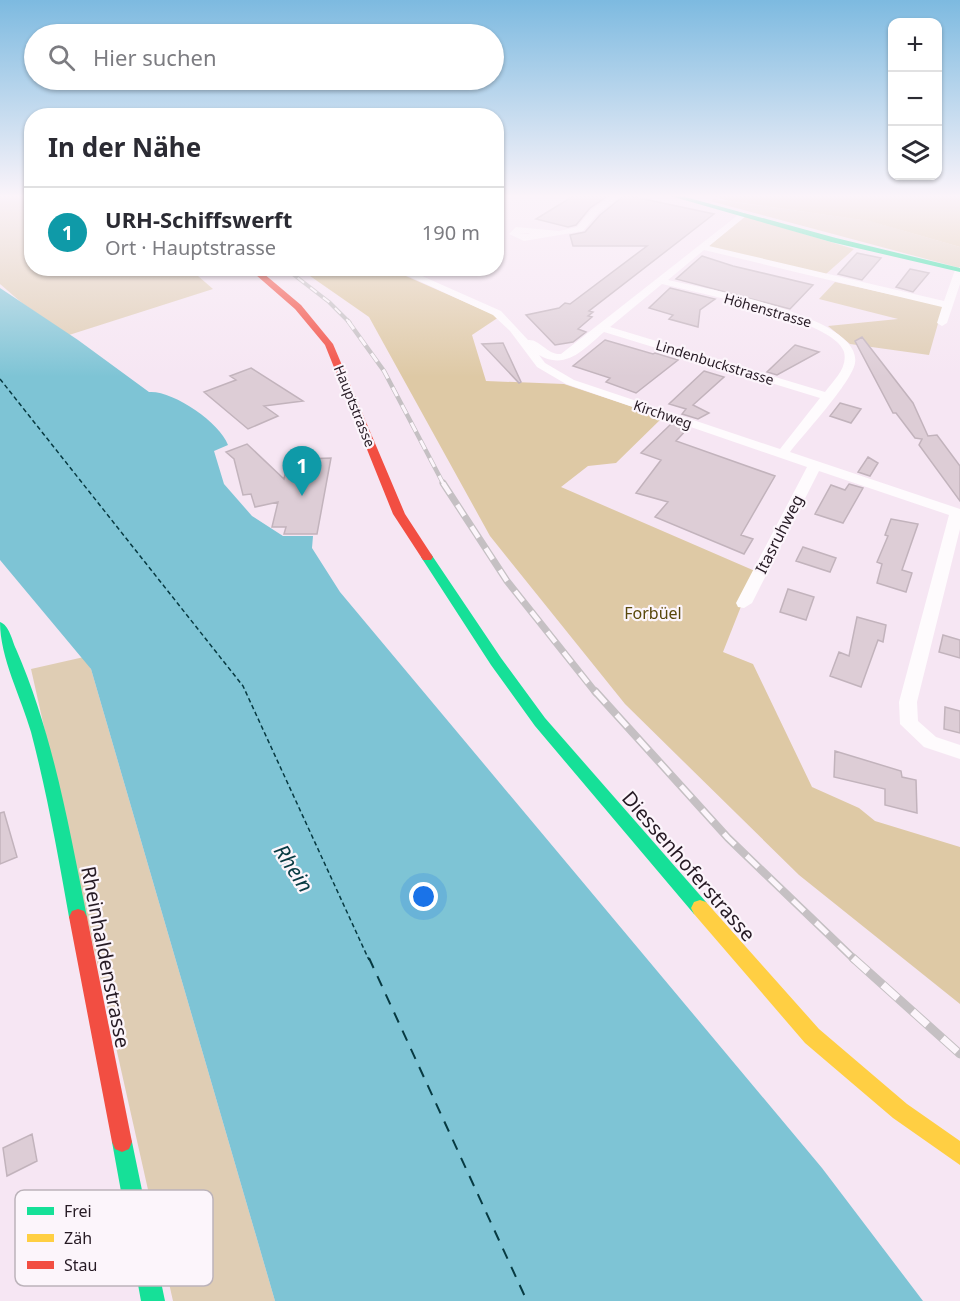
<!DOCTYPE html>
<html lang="de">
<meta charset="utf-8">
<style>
body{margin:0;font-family:"Noto Sans",sans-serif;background:#f7f7f7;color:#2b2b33}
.controls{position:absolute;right:18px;top:18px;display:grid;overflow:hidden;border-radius:12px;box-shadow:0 2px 4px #0004}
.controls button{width:54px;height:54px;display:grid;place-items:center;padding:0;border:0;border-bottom:2px solid #e1e1e2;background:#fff;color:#2b2b33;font:30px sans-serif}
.you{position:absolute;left:424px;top:897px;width:21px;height:21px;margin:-15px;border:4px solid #fff;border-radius:50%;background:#1a73e8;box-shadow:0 0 0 9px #1a73e833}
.badge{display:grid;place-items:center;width:39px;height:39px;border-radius:50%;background:#0b8043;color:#fff;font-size:20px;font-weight:700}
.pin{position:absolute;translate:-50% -50px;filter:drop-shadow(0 2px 3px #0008)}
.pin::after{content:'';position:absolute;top:32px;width:21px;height:18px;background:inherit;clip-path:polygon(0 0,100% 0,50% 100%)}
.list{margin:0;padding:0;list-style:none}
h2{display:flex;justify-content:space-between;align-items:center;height:78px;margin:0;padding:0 24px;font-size:26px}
h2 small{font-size:20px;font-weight:400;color:#7c7c81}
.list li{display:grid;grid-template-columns:39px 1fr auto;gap:18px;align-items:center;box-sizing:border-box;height:90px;padding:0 24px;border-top:2px solid #e1e1e2}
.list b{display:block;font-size:22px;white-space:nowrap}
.list p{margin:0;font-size:20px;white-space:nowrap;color:#7c7c81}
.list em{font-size:20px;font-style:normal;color:#7c7c81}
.icon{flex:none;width:33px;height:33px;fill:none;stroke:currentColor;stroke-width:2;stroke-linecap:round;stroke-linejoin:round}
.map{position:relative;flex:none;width:960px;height:1301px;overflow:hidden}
.search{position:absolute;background:#fff;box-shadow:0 2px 4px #0004;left:24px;top:24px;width:480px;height:66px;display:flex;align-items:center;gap:15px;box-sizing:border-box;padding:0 21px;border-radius:33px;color:#7c7c81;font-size:22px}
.panel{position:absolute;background:#fff;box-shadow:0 2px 4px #0004;left:24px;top:108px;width:480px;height:168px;border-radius:24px}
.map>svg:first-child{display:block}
.green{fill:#dfcdb4}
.forest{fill:#dec9a5}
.water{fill:#7ec4d5}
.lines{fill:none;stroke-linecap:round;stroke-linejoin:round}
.ferry-far1{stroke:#073a42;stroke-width:1.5;stroke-dasharray:4.5 3;stroke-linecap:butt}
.ferry{stroke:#073a42;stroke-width:2;stroke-dasharray:11 9;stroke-linecap:butt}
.building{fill:#ddcdd6;stroke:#c2b3bc;stroke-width:1.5}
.street{fill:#fefbfd;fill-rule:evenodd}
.fast{fill:#16e098;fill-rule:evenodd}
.slow{fill:#ffcf43;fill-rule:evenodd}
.jam{fill:#f24e42;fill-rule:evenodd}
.rail-far4-casing{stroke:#c5c0c3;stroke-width:4}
.rail-far3-casing{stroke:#c5c0c3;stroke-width:4.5}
.rail-far2-casing{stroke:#c5c0c3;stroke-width:7}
.rail-far1-casing{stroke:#c5c0c3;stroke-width:8}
.rail-casing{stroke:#c5c0c3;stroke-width:9}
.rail-far4{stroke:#fcf5fb;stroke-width:2;stroke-dasharray:8;stroke-linecap:butt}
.rail-far3{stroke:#fcf5fb;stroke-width:3;stroke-dasharray:10;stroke-linecap:butt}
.rail-far2{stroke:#fcf5fb;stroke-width:4.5;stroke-dasharray:13;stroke-linecap:butt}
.rail-far1{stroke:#fcf5fb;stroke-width:5;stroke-dasharray:16;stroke-linecap:butt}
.rail{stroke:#fcf5fb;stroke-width:7;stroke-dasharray:20;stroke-linecap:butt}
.labels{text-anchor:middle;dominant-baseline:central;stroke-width:4.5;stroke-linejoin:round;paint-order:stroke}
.far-street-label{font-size:14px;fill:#261a24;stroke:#fcf5fb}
.street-label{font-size:16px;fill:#261a24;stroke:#fcf5fb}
.park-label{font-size:16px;fill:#594709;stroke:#fcf5fb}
.near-street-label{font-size:20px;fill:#261a24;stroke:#fcf5fb}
.near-water-label{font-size:21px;font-style:italic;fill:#073a42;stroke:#fcf5fb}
.key{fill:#fcf5fb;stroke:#bcb3ba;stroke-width:1.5}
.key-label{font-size:16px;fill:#261a24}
</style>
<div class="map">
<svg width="960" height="1301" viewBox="0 0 960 1301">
<rect width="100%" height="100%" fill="#f6e6f3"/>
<path class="green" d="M 0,195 L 31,195 L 32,268 L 190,269 L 213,289 L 69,335 L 22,303 L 0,284 Z
M 713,199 L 870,221 L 960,247 L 960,268 L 710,201 Z
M 744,216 L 854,249 L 826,274 L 708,247 Z
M 835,282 L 943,306 L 929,355 L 850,344 L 828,326 L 898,319 L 819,299 Z
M 84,657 L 91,669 L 275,1301 L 173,1301 L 31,669 Z"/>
<path class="forest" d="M 710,195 L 960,195 L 960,247 L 869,221 L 728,201 Z
M 300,269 L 390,269 L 499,317 L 472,335 L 486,381 L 564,384 L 663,417 L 616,463 L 588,466 L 561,487 L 755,571 L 723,652 L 753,664 L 812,787 L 859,808 L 875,821 L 960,847 L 960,1004 L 799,875 L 625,704 L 490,536 L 369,317 Z"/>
<path class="water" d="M 0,288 L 78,340 L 149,392 C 172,390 220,422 228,445 L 214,451 L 224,484 L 252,516 L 283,536 L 313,536 L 312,548 L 340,592 L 822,1168 L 923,1301 L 275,1301 L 91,669 L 0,560 Z"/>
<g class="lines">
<path class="ferry-far1" d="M 0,379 L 243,686 L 369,960"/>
<path class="ferry" d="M 369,958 L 527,1301"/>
</g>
<path class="building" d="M 575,195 L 609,195 L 590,208 L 576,225 L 568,227 L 536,219 Z
M 625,195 L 714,214 L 589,311 L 593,312 L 588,316 L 592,317 L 578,329 L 586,332 L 573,342 L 555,345 L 526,315 L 559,308 L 565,303 L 570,304 L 647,246 L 573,246 L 570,235 L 585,232 L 600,215 Z
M 857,253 L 881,258 L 862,280 L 838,274 Z
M 702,256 L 733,266 L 813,285 L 790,309 L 676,279 Z
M 910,269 L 929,273 L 913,292 L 896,287 Z
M 670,288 L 715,299 L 700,310 L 698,327 L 669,319 L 673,315 L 649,308 Z
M 862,337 L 913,403 L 928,436 L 937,435 L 960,466 L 960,501 L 919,445 L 922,439 L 915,438 L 896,413 L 893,413 L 855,341 Z
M 605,340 L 653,354 L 655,353 L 678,360 L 636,393 L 606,382 L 610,378 L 573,366 Z
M 503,343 L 521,382 L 519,383 L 482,344 Z
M 795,345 L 819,352 L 777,375 L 767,372 Z
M 251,368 L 303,401 L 264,406 L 278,416 L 248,429 L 204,392 L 236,380 L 230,376 Z
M 704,371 L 724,377 L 693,405 L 709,413 L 698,419 L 682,414 L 686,409 L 669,404 Z
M 840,403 L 861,409 L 851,423 L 830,416 Z
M 672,423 L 688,428 L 676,441 L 775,476 L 741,535 L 753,539 L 744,554 L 655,517 L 668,502 L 636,493 L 661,460 L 641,453 Z
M 247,444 L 284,479 L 287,465 L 300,465 L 302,459 L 331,458 L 317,534 L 284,534 L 286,527 L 272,527 L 278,502 L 255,507 L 251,494 L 243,495 L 234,459 L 226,452 Z
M 868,457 L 878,463 L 870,476 L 858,472 Z
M 849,484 L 863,488 L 843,523 L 815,514 L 831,485 L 845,490 Z
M 891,519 L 918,524 L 902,570 L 912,573 L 906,592 L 877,583 L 882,564 L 877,562 L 888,536 L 885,535 Z
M 803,547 L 836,558 L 830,572 L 796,561 Z
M 788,589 L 814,597 L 806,620 L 780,612 Z
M 857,617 L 886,625 L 883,642 L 878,640 L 861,687 L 830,676 L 839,652 L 849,656 Z
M 943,635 L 960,640 L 960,658 L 939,652 Z
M 945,707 L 960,711 L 960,733 L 944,729 Z
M 835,751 L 901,771 L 902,777 L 916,780 L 917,813 L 885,805 L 885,789 L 834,777 Z
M 4,812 L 17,857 L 0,864 L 0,813 Z
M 32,1134 L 37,1161 L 7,1176 L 3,1148 Z"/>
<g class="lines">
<path class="street" d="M 613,195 L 623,195 L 598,213 L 583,231 L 524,241 L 509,234 L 516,227 L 559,231 L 577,227 L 591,210 ZM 518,233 L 528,233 L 530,234 Z
M 743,211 L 746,216 L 709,246 L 944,301 L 955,270 L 960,267 L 960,284 L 947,323 L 942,326 L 937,323 L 942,307 L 704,250 L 668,280 C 703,288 863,316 855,363 C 852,382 804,434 790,452 L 960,509 L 960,529 L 917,702 L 918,721 L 936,737 L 960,745 L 960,759 L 924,747 L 900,724 L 899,702 L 949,515 L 819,471 L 752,603 L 744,608 L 738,607 L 736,603 L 807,467 L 566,384 L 537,367 L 510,331 L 493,315 L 391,268 L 404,268 L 501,311 L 528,340 C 540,339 547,355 561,354 ZM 662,284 C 694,292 835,320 844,352 C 848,368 834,380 825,392 L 610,327 ZM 604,332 L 820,398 L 780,449 L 574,380 L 545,363 L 539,355 C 566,371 585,348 604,332 Z"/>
<path class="fast" d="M 667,195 L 678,195 L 836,238 L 960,268 L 960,272 L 831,242 Z
M 427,553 L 431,554 L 501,658 L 545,718 L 706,902 L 709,908 L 706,914 L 700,916 L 694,914 L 535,726 L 491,665 L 421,557 Z
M 0,622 C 9,625 12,640 16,649 C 53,734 69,827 87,917 L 84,923 L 78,925 L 72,923 L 69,917 C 58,855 47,793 31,732 C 21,697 0,658 0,622 Z
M 122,1132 L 129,1135 L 132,1142 L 165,1301 L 141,1301 L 112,1142 L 115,1135 Z"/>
<path class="slow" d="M 700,900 L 706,902 L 819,1029 L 907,1104 L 960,1141 L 960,1165 L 893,1118 L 805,1043 L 694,914 L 691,908 L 694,902 Z"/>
<path class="jam" d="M 248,268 L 257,268 L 301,305 L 333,344 L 405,514 L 433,557 L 431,560 L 423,560 L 393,514 L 325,345 L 295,309 Z
M 78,909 L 84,911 L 87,917 L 132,1142 L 129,1149 L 122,1152 L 115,1149 L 112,1142 L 69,917 L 72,911 Z"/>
<defs>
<path id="rail-far4" d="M 285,268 L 329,302 L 350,323"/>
<path id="rail-far3" d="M 348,321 L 384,371 L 444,485"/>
<path id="rail-far2" d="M 443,483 L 507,581 L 596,693"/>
<path id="rail-far1" d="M 595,691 L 728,838 L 855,960"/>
<path id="rail" d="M 853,958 L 960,1054"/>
</defs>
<use href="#rail-far4" class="rail-far4-casing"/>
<use href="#rail-far3" class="rail-far3-casing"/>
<use href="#rail-far2" class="rail-far2-casing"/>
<use href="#rail-far1" class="rail-far1-casing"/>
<use href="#rail" class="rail-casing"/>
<use href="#rail-far4" class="rail-far4"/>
<use href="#rail-far3" class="rail-far3"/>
<use href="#rail-far2" class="rail-far2"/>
<use href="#rail-far1" class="rail-far1"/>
<use href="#rail" class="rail"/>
</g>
<linearGradient id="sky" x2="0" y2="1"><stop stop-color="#7dbae0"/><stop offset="0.52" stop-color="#fbf4fa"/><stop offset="1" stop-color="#fbf4fa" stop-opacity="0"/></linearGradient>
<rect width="960" height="377" fill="url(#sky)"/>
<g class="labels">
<g class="far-street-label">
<text transform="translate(768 310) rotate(16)">Höhenstrasse</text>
<text transform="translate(715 362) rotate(17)">Lindenbuckstrasse</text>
<text transform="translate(355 406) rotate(68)">Hauptstrasse</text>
<text transform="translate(663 414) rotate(19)">Kirchweg</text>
</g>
<g class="street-label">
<text transform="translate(779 534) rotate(-63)">Itasruhweg</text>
</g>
<g class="park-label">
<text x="653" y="613">Forbüel</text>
</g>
<g class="near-street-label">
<text transform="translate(689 866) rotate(49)">Diessenhoferstrasse</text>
<text transform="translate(106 957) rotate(79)">Rheinhaldenstrasse</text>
</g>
<g class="near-water-label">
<text transform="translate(294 868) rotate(57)">Rhein</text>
</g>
</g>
<rect x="15" y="1190" width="198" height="96" rx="9" class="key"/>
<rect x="27" y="1207" width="27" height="8" fill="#16e098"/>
<rect x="27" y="1234" width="27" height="8" fill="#ffcf43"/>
<rect x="27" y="1261" width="27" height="8" fill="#f24e42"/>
<g class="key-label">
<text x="64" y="1217">Frei</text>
<text x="64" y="1244">Zäh</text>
<text x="64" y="1271">Stau</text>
</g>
</svg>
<div class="controls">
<button>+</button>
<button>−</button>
<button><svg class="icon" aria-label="layers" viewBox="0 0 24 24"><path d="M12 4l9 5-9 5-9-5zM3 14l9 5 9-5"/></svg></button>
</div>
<div class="you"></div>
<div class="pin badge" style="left:302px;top:496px;background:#0f9aa8">1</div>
<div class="search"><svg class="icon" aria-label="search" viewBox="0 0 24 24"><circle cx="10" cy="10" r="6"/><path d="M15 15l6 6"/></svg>Hier suchen</div>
<section class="panel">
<h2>In der Nähe<small></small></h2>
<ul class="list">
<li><span class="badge" style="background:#0f9aa8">1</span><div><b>URH-Schiffswerft</b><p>Ort · Hauptstrasse</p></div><em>190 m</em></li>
</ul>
</section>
</div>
